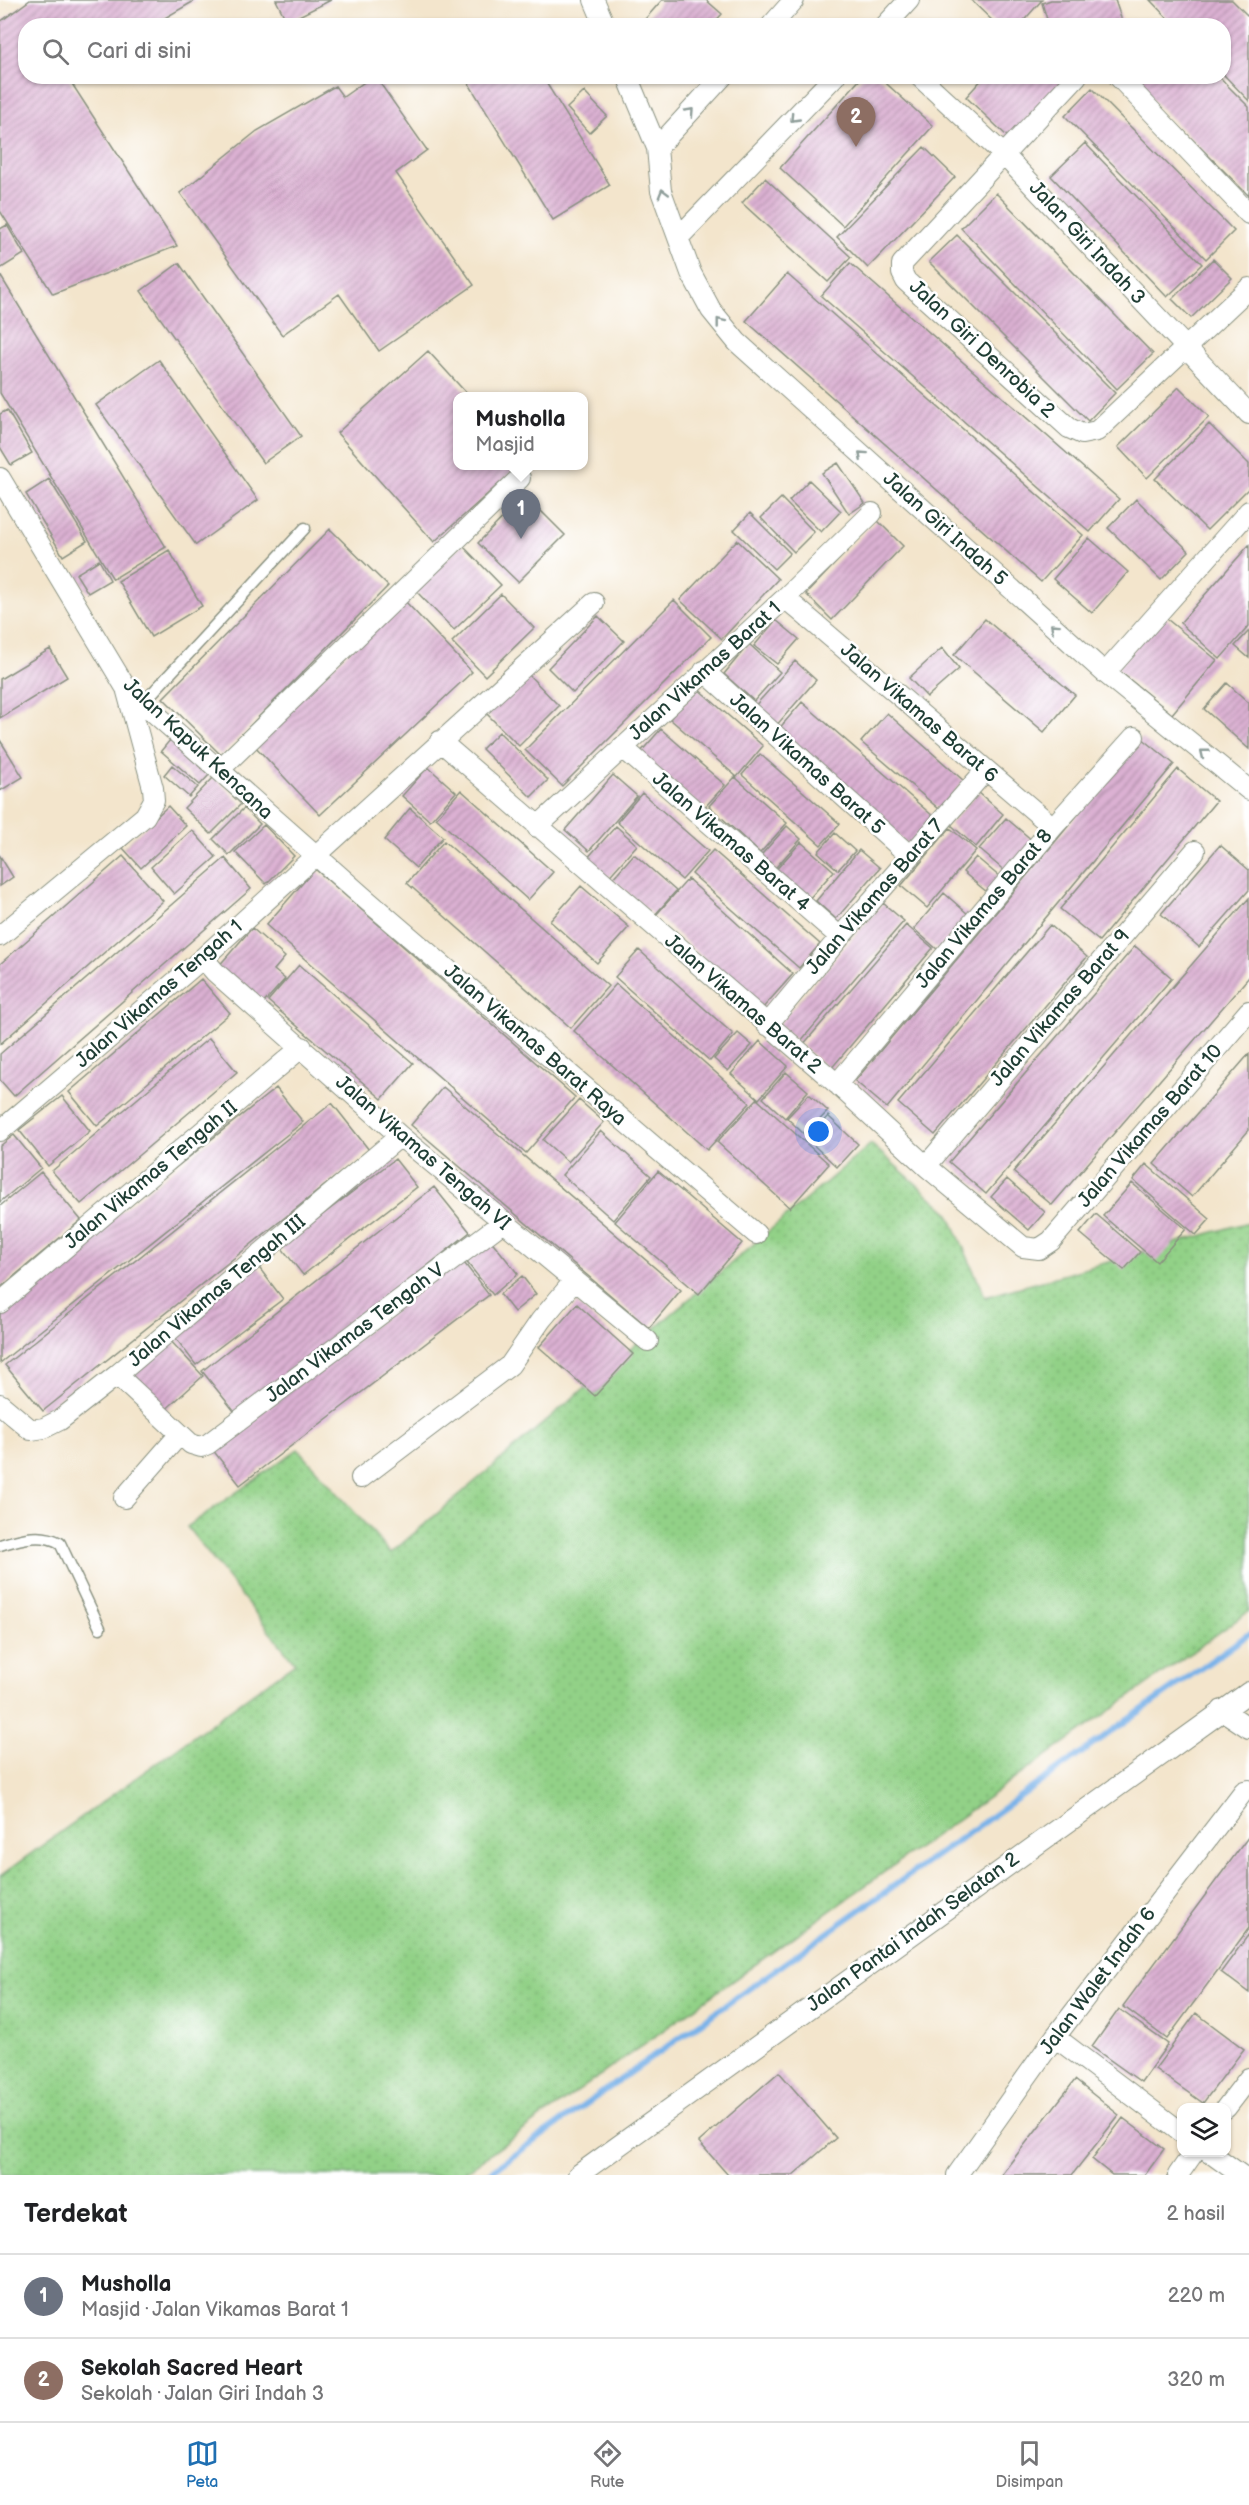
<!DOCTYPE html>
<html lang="id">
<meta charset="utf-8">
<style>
body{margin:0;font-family:"Balsamiq Sans",sans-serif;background:#f2f2f2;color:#202124}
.controls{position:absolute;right:18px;bottom:18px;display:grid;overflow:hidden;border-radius:12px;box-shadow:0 2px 4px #0004}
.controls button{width:54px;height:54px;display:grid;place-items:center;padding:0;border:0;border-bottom:2px solid #e0e0e0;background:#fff;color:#202124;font:30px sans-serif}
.you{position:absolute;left:819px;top:1132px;width:21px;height:21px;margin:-15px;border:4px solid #fff;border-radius:50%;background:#1a73e8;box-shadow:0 0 0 9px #1a73e833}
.badge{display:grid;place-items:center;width:39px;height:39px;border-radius:50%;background:#1f6fb2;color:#fff;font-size:20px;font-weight:700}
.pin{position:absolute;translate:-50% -50px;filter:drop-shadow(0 2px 3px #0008)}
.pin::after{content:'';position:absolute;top:32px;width:21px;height:18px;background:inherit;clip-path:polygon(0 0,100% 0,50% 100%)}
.popup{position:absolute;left:453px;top:392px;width:135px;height:78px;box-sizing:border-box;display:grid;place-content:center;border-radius:12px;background:#fff;filter:drop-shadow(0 2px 4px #0005);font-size:20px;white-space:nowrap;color:#757577}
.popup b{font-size:22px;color:#202124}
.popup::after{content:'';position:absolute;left:50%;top:100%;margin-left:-12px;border:12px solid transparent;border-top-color:#fff}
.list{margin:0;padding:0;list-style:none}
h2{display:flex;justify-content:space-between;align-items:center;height:78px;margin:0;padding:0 24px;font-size:26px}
h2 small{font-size:20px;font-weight:400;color:#757577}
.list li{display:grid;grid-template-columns:39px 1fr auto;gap:18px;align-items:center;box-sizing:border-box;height:84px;padding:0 24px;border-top:2px solid #e0e0e0}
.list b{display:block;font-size:22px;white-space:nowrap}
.list p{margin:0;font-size:20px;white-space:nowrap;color:#757577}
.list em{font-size:20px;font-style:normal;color:#757577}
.icon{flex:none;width:33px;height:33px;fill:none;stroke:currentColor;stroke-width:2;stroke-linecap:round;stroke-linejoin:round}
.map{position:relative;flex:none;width:1249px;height:2175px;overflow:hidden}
.search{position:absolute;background:#fff;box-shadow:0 2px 4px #0004;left:18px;right:18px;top:18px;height:66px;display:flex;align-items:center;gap:15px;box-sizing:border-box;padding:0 21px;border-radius:24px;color:#757577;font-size:22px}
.sheet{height:246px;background:#fff}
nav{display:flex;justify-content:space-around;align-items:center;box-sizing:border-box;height:84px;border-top:2px solid #e0e0e0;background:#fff;font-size:16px;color:#757577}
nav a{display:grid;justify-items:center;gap:3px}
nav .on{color:#1f6fb2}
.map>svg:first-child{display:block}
.grass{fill:url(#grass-dots);stroke:#58875e;stroke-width:1.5}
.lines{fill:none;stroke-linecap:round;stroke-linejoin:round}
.stream{stroke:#79b2e9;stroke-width:6}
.building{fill:url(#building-hatch)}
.lane-casing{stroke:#899180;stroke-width:13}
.street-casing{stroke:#899180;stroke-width:22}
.lane{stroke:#fff;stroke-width:10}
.street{stroke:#fff;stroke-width:20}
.oneway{stroke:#8f9e9a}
.labels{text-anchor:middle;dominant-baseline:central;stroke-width:5;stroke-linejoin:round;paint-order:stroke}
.street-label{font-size:20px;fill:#1f3d34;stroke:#fff}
</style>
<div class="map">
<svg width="1249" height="2175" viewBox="0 0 1249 2175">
<defs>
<pattern id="grass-dots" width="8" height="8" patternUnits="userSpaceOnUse" patternTransform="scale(1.5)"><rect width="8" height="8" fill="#92d187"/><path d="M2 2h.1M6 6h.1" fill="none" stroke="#7db475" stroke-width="1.8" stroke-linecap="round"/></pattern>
<pattern id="building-hatch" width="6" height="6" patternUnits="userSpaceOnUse" patternTransform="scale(1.5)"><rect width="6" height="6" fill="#dcb1d3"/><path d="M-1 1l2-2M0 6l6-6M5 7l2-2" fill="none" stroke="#b291ac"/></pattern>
</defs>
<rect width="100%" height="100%" fill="#fff"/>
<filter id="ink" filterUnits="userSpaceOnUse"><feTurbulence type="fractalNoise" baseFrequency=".0167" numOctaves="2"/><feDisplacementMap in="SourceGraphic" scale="12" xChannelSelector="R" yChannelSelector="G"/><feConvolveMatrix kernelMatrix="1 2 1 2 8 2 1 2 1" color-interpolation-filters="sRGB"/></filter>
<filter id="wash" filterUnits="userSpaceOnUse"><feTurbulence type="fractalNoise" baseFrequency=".008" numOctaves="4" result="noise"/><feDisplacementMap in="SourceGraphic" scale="24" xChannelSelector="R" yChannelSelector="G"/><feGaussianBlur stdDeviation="1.35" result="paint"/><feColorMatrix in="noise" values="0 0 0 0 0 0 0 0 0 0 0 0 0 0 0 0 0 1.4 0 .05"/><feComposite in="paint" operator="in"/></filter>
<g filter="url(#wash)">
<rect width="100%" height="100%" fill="#f3e5cc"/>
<path class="grass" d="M 871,1144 L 948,1212 L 985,1297 L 1249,1222 L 1249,1611 L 461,2175 L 0,2175 L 0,1876 L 295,1663 L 187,1527 L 298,1449 L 391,1553 Z"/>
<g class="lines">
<path class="stream" d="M 486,2175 L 1249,1634"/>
</g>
<g id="blocks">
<path class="building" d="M 30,0 L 196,0 L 151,26 L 26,26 L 26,76 L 67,76 L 177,246 L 53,294 L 0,211 L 0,22 Z
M 276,0 L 331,0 L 287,22 Z
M 662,0 L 706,0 L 722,14 L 711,26 L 639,26 Z
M 971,0 L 1042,0 L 1019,26 L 998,26 Z
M 1051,0 L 1115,0 L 1122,21 L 1109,26 L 1049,26 L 1042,3 Z
M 1150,0 L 1232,0 L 1249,17 L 1249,101 L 1224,75 L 1224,26 L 1175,26 Z
M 373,76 L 375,76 L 427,150 L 396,173 L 474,285 L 379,351 L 339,294 L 282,335 L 180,193 L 257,131 L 335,86 L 343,97 Z
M 471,76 L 542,76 L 610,185 L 553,220 L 466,79 Z
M 863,76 L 878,76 L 933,126 L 843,226 L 780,168 Z
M 985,76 L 1067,76 L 1009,138 L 966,97 Z
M 1129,76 L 1219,76 L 1228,86 L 1249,107 L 1249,196 Z
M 1092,88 L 1234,231 L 1206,259 L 1065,116 Z
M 584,92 L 607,116 L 589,133 L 567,108 Z
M 1085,143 L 1202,264 L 1167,297 L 1051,176 Z
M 924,147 L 955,177 L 868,268 L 837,237 Z
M 765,178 L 851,257 L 828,282 L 742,203 Z
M 996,193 L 1153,354 L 1117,389 L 961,228 Z
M 7,225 L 24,254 L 0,269 L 0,229 Z
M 957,235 L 1115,393 L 1088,421 L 929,262 Z
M 1213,259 L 1232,278 L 1191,318 L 1172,299 Z
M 179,263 L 301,436 L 263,463 L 141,291 Z
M 850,263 L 1119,499 L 1090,532 L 821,296 Z
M 787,274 L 1083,535 L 1041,582 L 746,321 Z
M 0,275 L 166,547 L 113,579 L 0,393 Z
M 428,351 L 469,396 L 458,396 L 458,465 L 519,466 L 434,542 L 337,433 Z
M 159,360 L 258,500 L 196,545 L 96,405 Z
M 1179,387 L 1209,417 L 1147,478 L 1118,447 Z
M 7,410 L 32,453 L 11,465 L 0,447 L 0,414 Z
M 1209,424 L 1249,464 L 1249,488 L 1207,530 L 1155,479 Z
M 838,463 L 865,503 L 849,514 L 822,473 Z
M 49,479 L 87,541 L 63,556 L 26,494 Z
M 809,480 L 841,511 L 821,532 L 789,501 Z
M 525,495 L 565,535 L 518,582 L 478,543 Z
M 781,498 L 814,532 L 794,552 L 761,518 Z
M 1136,499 L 1189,551 L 1161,580 L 1108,528 Z
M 750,513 L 790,553 L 774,569 L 734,530 Z
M 877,520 L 903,546 L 832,620 L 806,594 Z
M 330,529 L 388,586 L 221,755 L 163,698 Z
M 1089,538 L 1128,572 L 1092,613 L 1053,579 Z
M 737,540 L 778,579 L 722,639 L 680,600 Z
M 462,545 L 501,585 L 454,630 L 415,590 Z
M 1249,545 L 1249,626 L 1220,659 L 1180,623 Z
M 169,550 L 202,606 L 151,637 L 118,581 Z
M 99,560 L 110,580 L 88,593 L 76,574 Z
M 501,594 L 534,628 L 485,676 L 452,642 Z
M 404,600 L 472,672 L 320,815 L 252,743 Z
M 674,600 L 711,637 L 562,786 L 525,750 Z
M 1162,615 L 1217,660 L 1172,714 L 1117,669 Z
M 598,616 L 624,641 L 573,693 L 548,668 Z
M 985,619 L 1075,695 L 1044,732 L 954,655 Z
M 776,620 L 799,639 L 777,664 L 754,646 Z
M 1249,631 L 1249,658 L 1235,646 Z
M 749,644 L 780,672 L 754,701 L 724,674 Z
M 942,648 L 959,669 L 927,697 L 909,678 Z
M 50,649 L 67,677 L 0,718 L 0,679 Z
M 795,661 L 816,680 L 775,727 L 753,708 Z
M 526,672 L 559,706 L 519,746 L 485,712 Z
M 1227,683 L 1249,703 L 1249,749 L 1204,709 Z
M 697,688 L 763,746 L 737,777 L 670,719 Z
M 802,702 L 934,817 L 909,846 L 777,731 Z
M 887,713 L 964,781 L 939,809 L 861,742 Z
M 661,729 L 725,785 L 703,809 L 639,754 Z
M 499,732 L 548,780 L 531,797 L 482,749 Z
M 1142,738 L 1174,764 L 887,1108 L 855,1081 Z
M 0,740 L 23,777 L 0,791 Z
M 170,740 L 209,775 L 200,785 L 161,751 Z
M 760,754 L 840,824 L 821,845 L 742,775 Z
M 172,765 L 198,787 L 189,797 L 164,775 Z
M 428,767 L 456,792 L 430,821 L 402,796 Z
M 1178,769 L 1216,801 L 1099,941 L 1060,909 Z
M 613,775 L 637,796 L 589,851 L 565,830 Z
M 214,777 L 241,804 L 211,834 L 184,808 Z
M 735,777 L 787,823 L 760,853 L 709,806 Z
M 461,790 L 553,872 L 528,900 L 436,818 Z
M 978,792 L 1003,814 L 976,847 L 950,824 Z
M 642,793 L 708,851 L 682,880 L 617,822 Z
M 168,806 L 186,826 L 141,868 L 123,848 Z
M 244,808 L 260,824 L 229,855 L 213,839 Z
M 410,808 L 443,837 L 416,868 L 384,840 Z
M 1006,818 L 1033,841 L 1007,873 L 979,849 Z
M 264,825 L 294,856 L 266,884 L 235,852 Z
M 616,826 L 637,845 L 606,880 L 585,861 Z
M 787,826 L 801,839 L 770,874 L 755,862 Z
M 950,828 L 976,850 L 927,908 L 901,886 Z
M 192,830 L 216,857 L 174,894 L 151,867 Z
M 835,833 L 855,851 L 838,870 L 818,852 Z
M 444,841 L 608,986 L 571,1028 L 407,883 Z
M 801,842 L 834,871 L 807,901 L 774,872 Z
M 1220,845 L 1249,870 L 1249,890 L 1199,947 L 1161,914 Z
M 713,850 L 820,944 L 799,968 L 692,874 Z
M 859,850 L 880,868 L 836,919 L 816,901 Z
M 634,854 L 676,891 L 654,916 L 612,879 Z
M 0,856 L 13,877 L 0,886 Z
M 123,856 L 163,901 L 0,1044 L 0,964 Z
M 976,857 L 1001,878 L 988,893 L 963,872 Z
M 225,858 L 251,889 L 14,1096 L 0,1080 L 0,1054 Z
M 315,869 L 575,1097 L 526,1153 L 266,925 Z
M 688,879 L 793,974 L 761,1010 L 656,915 Z
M 581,886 L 629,927 L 597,963 L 550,921 Z
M 944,893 L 969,915 L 938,950 L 914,929 Z
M 1249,898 L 1249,977 L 1052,1205 L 1013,1172 Z
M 883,903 L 904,921 L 799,1043 L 778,1025 Z
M 906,925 L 933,948 L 830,1070 L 802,1046 Z
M 1050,925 L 1087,957 L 935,1135 L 898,1103 Z
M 252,928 L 285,957 L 274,970 L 285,979 L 261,1006 L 217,968 Z
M 1135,946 L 1172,978 L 986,1194 L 949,1162 Z
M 639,950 L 733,1034 L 710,1061 L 615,977 Z
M 299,965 L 413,1063 L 382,1099 L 268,1001 Z
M 201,979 L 230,1013 L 97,1126 L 69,1092 Z
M 616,984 L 750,1103 L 707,1150 L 574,1031 Z
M 738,1033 L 752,1045 L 728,1071 L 714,1059 Z
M 209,1038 L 237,1072 L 81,1204 L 52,1171 Z
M 760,1041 L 788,1066 L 759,1099 L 731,1074 Z
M 1249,1054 L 1249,1130 L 1192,1197 L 1154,1164 Z
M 786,1072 L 808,1091 L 785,1118 L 763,1098 Z
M 443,1087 L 681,1290 L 649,1328 L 411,1125 Z
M 276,1088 L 303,1122 L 0,1363 L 0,1307 Z
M 809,1094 L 828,1111 L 805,1135 L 787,1118 Z
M 62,1096 L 90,1131 L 48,1166 L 19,1130 Z
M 757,1099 L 829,1164 L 790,1208 L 717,1142 Z
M 579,1100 L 604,1122 L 568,1162 L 543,1140 Z
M 332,1103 L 369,1150 L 43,1411 L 5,1365 Z
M 828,1116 L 858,1144 L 837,1167 L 807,1139 Z
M 601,1131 L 651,1176 L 613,1220 L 562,1175 Z
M 14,1135 L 41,1168 L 0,1202 L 0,1146 Z
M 395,1159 L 417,1187 L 303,1275 L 281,1247 Z
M 1146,1164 L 1210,1219 L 1196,1235 L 1133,1180 Z
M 658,1171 L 742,1243 L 699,1294 L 615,1222 Z
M 41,1172 L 81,1220 L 0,1288 L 0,1206 Z
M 1007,1179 L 1045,1212 L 1029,1230 L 991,1197 Z
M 1132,1183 L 1186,1229 L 1157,1262 L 1103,1216 Z
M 434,1187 L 470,1232 L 238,1416 L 202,1371 Z
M 1096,1214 L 1140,1252 L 1124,1270 L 1080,1233 Z
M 490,1239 L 518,1274 L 493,1295 L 465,1260 Z
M 461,1259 L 489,1295 L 240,1485 L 212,1449 Z
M 257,1265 L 283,1299 L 196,1365 L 171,1332 Z
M 522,1276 L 536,1294 L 514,1312 L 500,1294 Z
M 577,1304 L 633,1354 L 595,1396 L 539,1347 Z
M 169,1339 L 203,1376 L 162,1413 L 128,1376 Z
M 1249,1836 L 1249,1928 L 1167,2039 L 1123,2006 Z
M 1249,1934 L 1249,1993 L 1221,1972 Z
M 1119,2009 L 1168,2044 L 1141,2082 L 1092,2047 Z
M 1196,2013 L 1244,2049 L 1203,2103 L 1155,2069 Z
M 779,2072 L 836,2138 L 793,2175 L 728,2175 L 699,2142 Z
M 1075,2080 L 1119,2115 L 1101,2138 L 1072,2175 L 1001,2175 Z
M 1123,2118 L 1164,2149 L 1145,2175 L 1112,2175 L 1092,2159 Z"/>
</g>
</g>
<g filter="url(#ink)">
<use href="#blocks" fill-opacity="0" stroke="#899180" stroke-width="1.5"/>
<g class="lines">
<defs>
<path id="lane" d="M 143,703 L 305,528
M 0,1545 C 20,1539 41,1532 60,1543 L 100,1628"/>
<path id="street" d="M 594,0 L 605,26
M 771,26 L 794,0
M 885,26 L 909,0
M 627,76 L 657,148 L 661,191 L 691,273 L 711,310 L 737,342 L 1105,673 L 1249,790
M 919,76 L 1004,155 L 1249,414
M 1077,76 L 902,264 L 902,273 L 906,281 L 1069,428 L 1082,434 L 1097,431 L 1249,288
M 1118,76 L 1249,214
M 657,148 L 723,76
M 679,237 L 835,76
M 0,478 L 126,688 L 362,896 L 756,1234
M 785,598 L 1053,827
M 704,671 L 910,856
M 1105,673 L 1249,511
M 440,741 L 837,1084 L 926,1166 L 1023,1247 L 1039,1249 L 1051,1241 L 1249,1011
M 622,747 L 840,937
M 219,770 L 520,478
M 537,827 L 785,598 L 872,513
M 0,936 L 145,816 L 154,800 L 153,788 L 126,688
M 203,958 L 215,972 L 400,1136 L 648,1341
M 767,1025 L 840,937 L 985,771
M 837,1084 L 1053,827 L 1134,737
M 0,1131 L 203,958 L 594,603
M 926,1166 L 1195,851
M 0,1303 L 302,1047
M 117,1375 L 191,1444 L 201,1447 L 208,1444 L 503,1222
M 0,1404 L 31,1430 L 44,1428 L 60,1420 L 117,1375 L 400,1136
M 361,1478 L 510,1365 L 541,1320 L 574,1281
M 124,1498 L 180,1434
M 1222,1710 L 1249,1728
M 1055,2037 L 1182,2133
M 1226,2108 L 1249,2078
M 1209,2152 L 1241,2175
M 578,2175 L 1249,1692
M 957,2175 L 1055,2037 L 1244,1791 L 1249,1790
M 1178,2175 L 1194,2152"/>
</defs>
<use href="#lane" class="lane-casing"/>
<use href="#street" class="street-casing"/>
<use href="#lane" class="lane"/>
<use href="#street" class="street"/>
</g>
<defs><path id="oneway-chevron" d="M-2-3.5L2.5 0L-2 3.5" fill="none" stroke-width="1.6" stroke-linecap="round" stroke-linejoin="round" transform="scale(1.5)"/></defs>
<g class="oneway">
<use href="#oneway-chevron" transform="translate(690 112) rotate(-47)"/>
<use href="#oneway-chevron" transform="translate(794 118) rotate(134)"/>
<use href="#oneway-chevron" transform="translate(663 193) rotate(-106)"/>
<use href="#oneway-chevron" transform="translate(720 322) rotate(-128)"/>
<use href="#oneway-chevron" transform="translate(862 455) rotate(-138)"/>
<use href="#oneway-chevron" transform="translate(1054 627) rotate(-138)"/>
<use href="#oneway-chevron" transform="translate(1204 753) rotate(-141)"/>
</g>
</g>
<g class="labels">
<g class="street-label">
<text transform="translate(1087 243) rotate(47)">Jalan Giri Indah 3</text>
<text transform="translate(982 349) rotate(43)">Jalan Giri Denrobia 2</text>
<text transform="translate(945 529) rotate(42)">Jalan Giri Indah 5</text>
<text transform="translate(705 671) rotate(-42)">Jalan Vikamas Barat 1</text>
<text transform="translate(919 713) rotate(41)">Jalan Vikamas Barat 6</text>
<text transform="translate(198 749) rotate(43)">Jalan Kapuk Kencana</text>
<text transform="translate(807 764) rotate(42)">Jalan Vikamas Barat 5</text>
<text transform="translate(731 842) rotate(41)">Jalan Vikamas Barat 4</text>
<text transform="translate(875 897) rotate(-49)">Jalan Vikamas Barat 7</text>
<text transform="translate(984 909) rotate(-50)">Jalan Vikamas Barat 8</text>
<text transform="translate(159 994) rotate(-41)">Jalan Vikamas Tengah 1</text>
<text transform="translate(743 1004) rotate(41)">Jalan Vikamas Barat 2</text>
<text transform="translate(1060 1008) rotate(-49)">Jalan Vikamas Barat 9</text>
<text transform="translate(535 1045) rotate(41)">Jalan Vikamas Barat Raya</text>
<text transform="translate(1150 1126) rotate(-49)">Jalan Vikamas Barat 10</text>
<text transform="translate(423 1153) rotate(41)">Jalan Vikamas Tengah VI</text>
<text transform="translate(151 1175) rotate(-40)">Jalan Vikamas Tengah II</text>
<text transform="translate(217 1291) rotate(-40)">Jalan Vikamas Tengah III</text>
<text transform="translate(355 1333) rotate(-37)">Jalan Vikamas Tengah V</text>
<text transform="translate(913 1932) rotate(-36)">Jalan Pantai Indah Selatan 2</text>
<text transform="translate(1098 1981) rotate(-53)">Jalan Walet Indah 6</text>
</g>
</g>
</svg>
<div class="controls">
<button><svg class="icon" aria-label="layers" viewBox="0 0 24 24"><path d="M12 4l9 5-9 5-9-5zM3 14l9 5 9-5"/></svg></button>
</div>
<div class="you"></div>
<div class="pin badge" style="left:521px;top:539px;background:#6b7280">1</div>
<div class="popup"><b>Musholla</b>Masjid</div>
<div class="pin badge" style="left:856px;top:147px;background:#8d6e63">2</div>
<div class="search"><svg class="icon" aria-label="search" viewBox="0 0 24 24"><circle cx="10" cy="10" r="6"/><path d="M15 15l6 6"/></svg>Cari di sini</div>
</div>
<section class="sheet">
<h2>Terdekat<small>2 hasil</small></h2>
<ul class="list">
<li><span class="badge" style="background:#6b7280">1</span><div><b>Musholla</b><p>Masjid · Jalan Vikamas Barat 1</p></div><em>220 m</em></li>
<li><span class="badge" style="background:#8d6e63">2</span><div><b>Sekolah Sacred Heart</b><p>Sekolah · Jalan Giri Indah 3</p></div><em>320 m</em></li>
</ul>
</section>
<nav>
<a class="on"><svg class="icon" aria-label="map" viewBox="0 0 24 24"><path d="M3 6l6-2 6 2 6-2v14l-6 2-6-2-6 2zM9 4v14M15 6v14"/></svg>Peta</a>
<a><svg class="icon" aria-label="directions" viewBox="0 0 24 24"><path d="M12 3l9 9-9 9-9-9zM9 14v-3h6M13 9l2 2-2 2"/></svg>Rute</a>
<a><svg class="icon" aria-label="saved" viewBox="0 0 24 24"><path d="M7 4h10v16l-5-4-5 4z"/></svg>Disimpan</a>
</nav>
